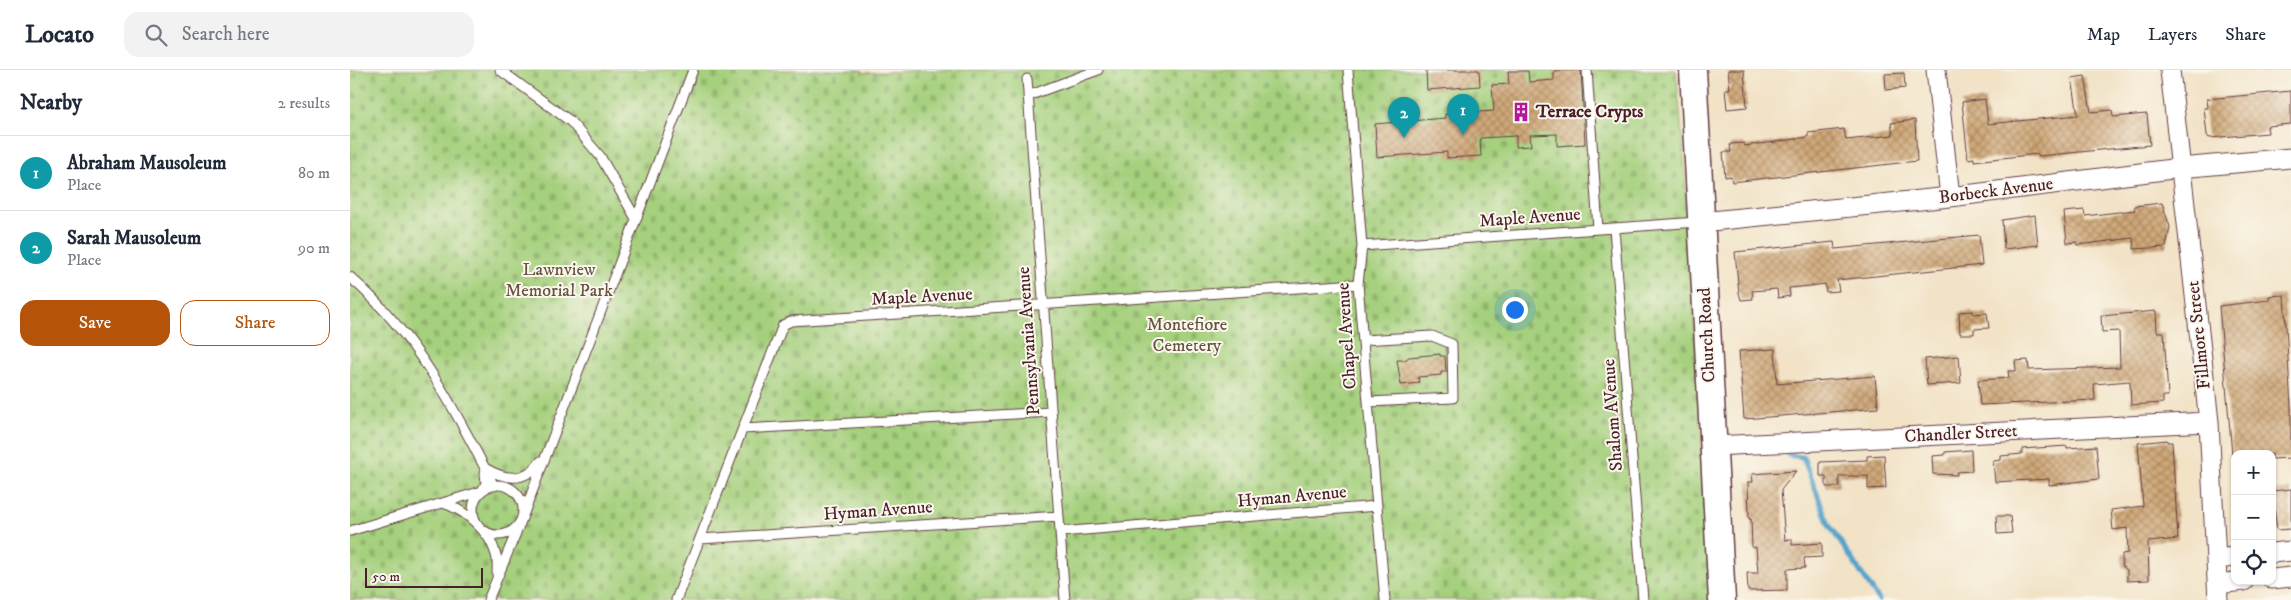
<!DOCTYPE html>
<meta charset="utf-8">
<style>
body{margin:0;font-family:"IM FELL DW Pica",serif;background:#f2f2f3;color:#1f2937}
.controls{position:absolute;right:15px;bottom:15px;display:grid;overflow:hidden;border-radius:10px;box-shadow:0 1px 4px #0004}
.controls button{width:45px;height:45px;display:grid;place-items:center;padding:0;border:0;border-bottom:1px solid #e0e1e3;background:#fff;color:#1f2937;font:25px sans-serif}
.scale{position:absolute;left:15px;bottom:12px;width:118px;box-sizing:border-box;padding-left:5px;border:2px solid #4a1f2b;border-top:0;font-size:14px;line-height:18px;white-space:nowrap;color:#4a1f2b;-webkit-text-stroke:4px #fbf7ec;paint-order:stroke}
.you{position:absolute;left:1164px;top:239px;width:18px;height:18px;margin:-12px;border:4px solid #fff;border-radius:50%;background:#1a73e8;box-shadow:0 0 0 8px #1a73e833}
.badge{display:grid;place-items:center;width:32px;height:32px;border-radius:50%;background:#b45309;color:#fff;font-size:16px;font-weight:700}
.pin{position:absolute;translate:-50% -41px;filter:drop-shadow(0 1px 2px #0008)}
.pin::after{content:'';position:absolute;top:26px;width:18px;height:15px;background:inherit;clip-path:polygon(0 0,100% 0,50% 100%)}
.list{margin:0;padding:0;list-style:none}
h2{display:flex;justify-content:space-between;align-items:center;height:65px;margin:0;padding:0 20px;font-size:21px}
h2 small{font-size:16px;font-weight:400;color:#747a83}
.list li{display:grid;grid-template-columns:32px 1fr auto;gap:15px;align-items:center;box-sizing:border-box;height:75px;padding:0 20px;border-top:1px solid #e0e1e3}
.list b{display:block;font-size:19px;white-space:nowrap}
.list p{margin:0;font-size:16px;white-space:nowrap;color:#747a83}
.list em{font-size:16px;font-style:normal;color:#747a83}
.actions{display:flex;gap:10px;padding:15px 20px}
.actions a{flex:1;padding:11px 0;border:1px solid #b45309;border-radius:15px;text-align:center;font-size:18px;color:#b45309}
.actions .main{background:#b45309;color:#fff}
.icon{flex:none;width:28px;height:28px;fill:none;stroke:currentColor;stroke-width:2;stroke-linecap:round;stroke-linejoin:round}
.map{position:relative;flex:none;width:1941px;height:530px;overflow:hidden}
header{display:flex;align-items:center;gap:30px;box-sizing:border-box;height:70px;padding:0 25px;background:#fff;border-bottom:1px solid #e0e1e3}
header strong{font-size:24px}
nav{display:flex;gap:28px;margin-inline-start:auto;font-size:18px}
.search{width:350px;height:45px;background:#f2f2f3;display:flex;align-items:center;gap:12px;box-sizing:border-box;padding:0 18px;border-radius:15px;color:#747a83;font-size:19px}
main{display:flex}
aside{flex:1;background:#fff}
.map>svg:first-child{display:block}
.cemetery{fill:url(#cemetery-stones);stroke:#787854}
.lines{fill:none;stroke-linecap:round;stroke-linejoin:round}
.stream{stroke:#52a3cc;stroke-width:5}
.building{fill:url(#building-cross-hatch)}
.lane-casing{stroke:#633c42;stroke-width:11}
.street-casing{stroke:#633c42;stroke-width:21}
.secondary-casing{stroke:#633c42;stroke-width:29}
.lane{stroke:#fff;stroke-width:9}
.street{stroke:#fff;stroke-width:19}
.secondary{stroke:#fff;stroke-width:26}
.labels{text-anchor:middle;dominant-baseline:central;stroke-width:4;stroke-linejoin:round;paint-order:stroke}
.poi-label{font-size:18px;font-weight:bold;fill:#4a1f2b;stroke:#fbf7ec;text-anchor:start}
.street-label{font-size:18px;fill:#4a1f2b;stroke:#fbf7ec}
.park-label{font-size:18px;fill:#655444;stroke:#fbf7ec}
</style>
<header>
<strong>Locato</strong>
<div class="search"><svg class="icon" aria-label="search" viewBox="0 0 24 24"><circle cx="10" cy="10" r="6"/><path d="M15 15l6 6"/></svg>Search here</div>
<nav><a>Map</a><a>Layers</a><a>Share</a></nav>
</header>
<main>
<aside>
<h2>Nearby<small>2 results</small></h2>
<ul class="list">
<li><span class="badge" style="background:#0f9aa8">1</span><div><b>Abraham Mausoleum</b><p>Place</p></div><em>80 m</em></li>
<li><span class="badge" style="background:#0f9aa8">2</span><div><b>Sarah Mausoleum</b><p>Place</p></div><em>90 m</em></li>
</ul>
<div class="actions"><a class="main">Save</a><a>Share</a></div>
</aside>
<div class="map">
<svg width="1941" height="530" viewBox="0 0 1941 530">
<defs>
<pattern id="cemetery-stones" width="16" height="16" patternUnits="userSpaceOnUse" patternTransform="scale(1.25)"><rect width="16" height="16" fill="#a5d07d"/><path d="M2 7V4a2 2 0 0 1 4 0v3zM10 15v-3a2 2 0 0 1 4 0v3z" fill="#90b26c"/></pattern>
<pattern id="building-cross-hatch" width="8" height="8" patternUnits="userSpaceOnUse" patternTransform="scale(1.25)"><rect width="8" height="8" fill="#cfa878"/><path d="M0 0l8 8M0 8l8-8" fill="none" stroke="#aa8863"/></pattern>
</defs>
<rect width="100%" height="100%" fill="#fbf7ec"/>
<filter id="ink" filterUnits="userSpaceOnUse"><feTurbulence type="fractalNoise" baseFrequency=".02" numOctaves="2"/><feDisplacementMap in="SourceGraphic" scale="10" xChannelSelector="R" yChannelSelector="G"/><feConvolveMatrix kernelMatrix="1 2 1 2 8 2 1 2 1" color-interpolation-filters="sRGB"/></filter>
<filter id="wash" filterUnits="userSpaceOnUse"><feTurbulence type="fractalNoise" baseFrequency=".0096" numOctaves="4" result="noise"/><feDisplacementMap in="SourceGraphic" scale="20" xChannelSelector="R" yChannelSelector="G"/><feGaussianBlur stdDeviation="1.12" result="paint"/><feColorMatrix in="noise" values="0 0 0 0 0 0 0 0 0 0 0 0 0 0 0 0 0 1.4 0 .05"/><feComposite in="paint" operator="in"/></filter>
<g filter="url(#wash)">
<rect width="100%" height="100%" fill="#f2e3c7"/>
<path class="cemetery" d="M 0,0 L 512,0 L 512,3 L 582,0 L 1326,0 L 1334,86 L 1361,530 L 0,530 Z"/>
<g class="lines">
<path class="stream" d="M 1438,385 L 1453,387 L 1479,455 L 1529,530"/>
</g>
<g id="blocks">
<path class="building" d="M 1076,0 L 1129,0 L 1130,16 L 1077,20 Z
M 1231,0 L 1235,74 L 1207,76 L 1207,64 L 1180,65 L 1181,76 L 1166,77 L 1166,66 L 1130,68 L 1131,86 L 1097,88 L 1097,82 L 1027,87 L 1025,54 L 1095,48 L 1095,44 L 1144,41 L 1142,15 L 1159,14 L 1158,1 L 1178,1 L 1179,12 L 1204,10 L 1204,1 Z
M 1378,0 L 1394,0 L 1397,37 L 1377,39 L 1375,19 L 1380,19 Z
M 1554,3 L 1555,18 L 1536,20 L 1535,4 Z
M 1735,6 L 1741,42 L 1762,40 L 1763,47 L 1797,44 L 1800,75 L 1689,86 L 1688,84 L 1624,91 L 1624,88 L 1618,89 L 1612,32 L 1635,29 L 1638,54 L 1728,45 L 1722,8 Z
M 1941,21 L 1941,54 L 1917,56 L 1918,63 L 1859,68 L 1857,65 L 1854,38 L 1858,38 L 1857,29 Z
M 1565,50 L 1567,91 L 1382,112 L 1381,106 L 1375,107 L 1373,82 L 1381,82 L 1380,74 L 1394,73 L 1394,76 L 1425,72 L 1458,67 L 1458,63 L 1494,59 L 1496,70 L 1543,65 L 1541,53 Z
M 1812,133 L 1820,157 L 1816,177 L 1784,179 L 1783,168 L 1727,175 L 1727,172 L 1717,173 L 1714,142 L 1734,140 L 1735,146 L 1785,140 L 1784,136 Z
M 1685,145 L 1688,175 L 1654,179 L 1652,150 Z
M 1629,165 L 1632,195 L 1487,210 L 1489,221 L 1476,222 L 1475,214 L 1460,216 L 1439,218 L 1440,226 L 1428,228 L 1427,219 L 1402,221 L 1403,229 L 1391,230 L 1389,223 L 1385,182 L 1484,172 L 1485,179 Z
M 1934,225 L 1941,336 L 1941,388 L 1922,389 L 1922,384 L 1882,384 L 1869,236 L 1919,230 L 1919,226 Z
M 1623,241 L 1623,244 L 1637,243 L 1639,258 L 1624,259 L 1624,264 L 1610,264 L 1609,242 Z
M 1806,241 L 1807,262 L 1814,262 L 1818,326 L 1813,326 L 1813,333 L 1781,335 L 1780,311 L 1744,314 L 1745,330 L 1630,335 L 1628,310 L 1659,308 L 1658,301 L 1666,301 L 1665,291 L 1678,290 L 1679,300 L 1770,297 L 1769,261 L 1752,262 L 1751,246 Z
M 1425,279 L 1427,314 L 1525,306 L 1528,338 L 1394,349 L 1389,281 Z
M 1090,284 L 1090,286 L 1095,286 L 1096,302 L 1091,302 L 1091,305 L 1068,307 L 1069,313 L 1051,315 L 1047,290 L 1055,290 L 1059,287 Z
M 1609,286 L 1611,313 L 1577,315 L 1575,289 Z
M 1817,370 L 1817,372 L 1822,372 L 1828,469 L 1798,472 L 1799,510 L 1777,511 L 1777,500 L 1772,496 L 1772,484 L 1778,483 L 1777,458 L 1763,460 L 1761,440 L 1793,436 L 1788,373 Z
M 1717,376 L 1717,378 L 1746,376 L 1749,409 L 1699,415 L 1699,409 L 1645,412 L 1643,391 L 1651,390 L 1651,386 L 1672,384 L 1672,379 Z
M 1621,380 L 1622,401 L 1607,402 L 1607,405 L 1583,404 L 1582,386 L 1595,385 L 1595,382 Z
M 1534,385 L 1536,418 L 1518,419 L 1518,406 L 1489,406 L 1489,417 L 1476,417 L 1476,406 L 1470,406 L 1470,392 L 1517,390 L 1517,386 Z
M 1446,401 L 1431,420 L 1435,470 L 1442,469 L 1442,475 L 1472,473 L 1472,487 L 1454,488 L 1455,498 L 1437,499 L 1437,520 L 1398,521 L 1397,503 L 1408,503 L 1406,477 L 1402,478 L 1401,449 L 1399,449 L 1398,412 L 1403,412 L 1402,404 Z
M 1941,419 L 1941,459 L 1927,460 L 1922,421 Z
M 1646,446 L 1660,446 L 1662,463 L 1647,464 Z"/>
</g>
</g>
<g filter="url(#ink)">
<use href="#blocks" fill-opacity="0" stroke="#633c42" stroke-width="1"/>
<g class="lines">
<defs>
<path id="lane" d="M 150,0 L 220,51 L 250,86 L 285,147
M 998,0 L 1012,176 L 1008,214 L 1035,530
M 1237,0 L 1248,159
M 677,9 L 715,530
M 678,26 L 748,0
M 1264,158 L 1293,530
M 1012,176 L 1348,152
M 0,207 C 67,265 105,339 144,416
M 1013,270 L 1082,266 L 1102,274 L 1103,328 L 1018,332
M 393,359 L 701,342
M 135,398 C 155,410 175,413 191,391
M123 440a25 25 0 1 1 50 0a25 25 0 1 1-50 0Z
M 93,433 C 115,440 140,461 146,485 C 148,491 147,498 147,505
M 0,461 L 132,421 L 136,413 L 135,403
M 710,462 L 1027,436
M 350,469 L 709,446
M 138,530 L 171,451 L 343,0
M 326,530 L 433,255 L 441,251 L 1008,214"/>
<path id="street" d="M 1586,0 L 1600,127
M 1820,0 L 1859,352 L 1868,530
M 1351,152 L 1600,127 L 1830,98 L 1941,88
M 1363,376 L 1859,352
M 1922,483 L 1941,481
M 1866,489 L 1885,487
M 1922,509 L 1941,507
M 1867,514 L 1894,511"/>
<path id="secondary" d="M 1343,0 L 1372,530"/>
</defs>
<use href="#lane" class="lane-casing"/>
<use href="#street" class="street-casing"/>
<use href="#secondary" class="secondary-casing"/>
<use href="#lane" class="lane"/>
<use href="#street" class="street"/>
<use href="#secondary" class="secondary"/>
</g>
</g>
<defs>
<symbol id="building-bare" viewBox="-9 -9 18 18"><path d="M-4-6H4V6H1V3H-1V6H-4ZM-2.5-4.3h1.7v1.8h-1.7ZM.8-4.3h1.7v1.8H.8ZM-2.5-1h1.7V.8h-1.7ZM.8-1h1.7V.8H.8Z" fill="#b5179e" stroke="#fbf7ec" stroke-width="2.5" paint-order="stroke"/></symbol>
</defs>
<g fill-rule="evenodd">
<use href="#building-bare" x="1157" y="28" width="28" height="28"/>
</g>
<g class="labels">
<g class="poi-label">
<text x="1186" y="42">Terrace Crypts</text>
</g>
<g class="street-label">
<text transform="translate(1646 121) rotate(-7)">Borbeck Avenue</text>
<text transform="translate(1180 148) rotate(-4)">Maple Avenue</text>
<text transform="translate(572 227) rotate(-3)">Maple Avenue</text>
<text transform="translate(1357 265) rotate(-93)">Church Road</text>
<text transform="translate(1849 265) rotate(-96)">Fillmore Street</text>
<text transform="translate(997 266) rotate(-94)">Chapel Avenue</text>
<text transform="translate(679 271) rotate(-94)">Pennsylvania Avenue</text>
<text transform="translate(1263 345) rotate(-94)">Shalom AVenue</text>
<text transform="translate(1611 364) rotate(-3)">Chandler Street</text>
<text transform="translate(942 427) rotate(-5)">Hyman Avenue</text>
<text transform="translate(528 441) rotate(-4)">Hyman Avenue</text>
</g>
<g class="park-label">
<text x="209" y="200">Lawnview<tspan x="209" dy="21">Memorial Park</tspan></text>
<text x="837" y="255">Montefiore<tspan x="837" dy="21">Cemetery</tspan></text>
</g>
</g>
</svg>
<div class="controls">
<button>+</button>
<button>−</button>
<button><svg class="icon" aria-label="locate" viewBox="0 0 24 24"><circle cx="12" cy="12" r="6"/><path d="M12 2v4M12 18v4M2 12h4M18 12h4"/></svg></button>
</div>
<div class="scale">50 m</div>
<div class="you"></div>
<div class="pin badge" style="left:1113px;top:65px;background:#0f9aa8">1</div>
<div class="pin badge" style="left:1054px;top:68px;background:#0f9aa8">2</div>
</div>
</main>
